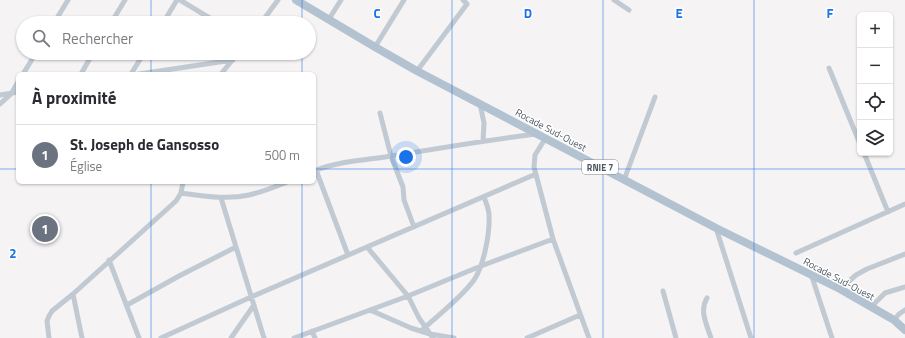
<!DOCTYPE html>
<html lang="fr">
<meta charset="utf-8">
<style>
body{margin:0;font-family:"Titillium Web",sans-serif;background:#f2f2f3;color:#2b2b33}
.controls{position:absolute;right:12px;top:12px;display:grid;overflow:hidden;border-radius:6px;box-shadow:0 1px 3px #0004}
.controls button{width:36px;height:36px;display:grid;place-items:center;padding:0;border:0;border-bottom:1px solid #e1e1e2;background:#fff;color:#2b2b33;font:20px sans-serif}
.you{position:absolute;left:406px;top:157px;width:14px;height:14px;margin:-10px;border:3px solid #fff;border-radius:50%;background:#1a73e8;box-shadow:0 0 0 6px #1a73e833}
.badge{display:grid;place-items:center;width:26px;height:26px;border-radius:50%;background:#1a73e8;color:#fff;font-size:13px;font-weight:700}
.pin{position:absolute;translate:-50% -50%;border:2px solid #fff;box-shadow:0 1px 4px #0006}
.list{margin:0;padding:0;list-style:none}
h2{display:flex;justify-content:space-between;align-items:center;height:52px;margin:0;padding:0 16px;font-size:17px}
h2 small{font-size:13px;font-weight:400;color:#7c7c81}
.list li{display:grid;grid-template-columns:26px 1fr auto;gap:12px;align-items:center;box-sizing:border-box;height:60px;padding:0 16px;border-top:1px solid #e1e1e2}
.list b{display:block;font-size:15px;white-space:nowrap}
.list p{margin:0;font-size:13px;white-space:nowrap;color:#7c7c81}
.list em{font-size:13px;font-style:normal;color:#7c7c81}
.icon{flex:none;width:22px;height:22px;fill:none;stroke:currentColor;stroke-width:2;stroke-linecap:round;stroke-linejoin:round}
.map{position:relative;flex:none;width:905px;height:338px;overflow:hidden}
.search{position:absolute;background:#fff;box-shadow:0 1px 3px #0004;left:16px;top:16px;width:300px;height:44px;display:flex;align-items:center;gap:10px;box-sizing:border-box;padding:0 14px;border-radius:22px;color:#7c7c81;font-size:15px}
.panel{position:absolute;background:#fff;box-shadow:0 1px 3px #0004;left:16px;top:72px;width:300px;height:112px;border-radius:6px}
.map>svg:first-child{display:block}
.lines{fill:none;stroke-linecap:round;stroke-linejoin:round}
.street{stroke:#c1cad2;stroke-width:5}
.primary{stroke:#b3c2d1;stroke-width:8}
.grid{fill:none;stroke:#1a73e8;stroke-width:1;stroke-opacity:0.55}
.labels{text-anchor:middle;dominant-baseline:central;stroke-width:3;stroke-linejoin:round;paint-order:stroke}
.shield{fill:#fff;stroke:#808990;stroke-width:1}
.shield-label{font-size:9px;font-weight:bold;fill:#4a5661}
.street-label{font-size:10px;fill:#4a5661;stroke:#fff}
.grid-label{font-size:13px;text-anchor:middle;font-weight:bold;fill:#1a73e8;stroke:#fff;stroke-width:3;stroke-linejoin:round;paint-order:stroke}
</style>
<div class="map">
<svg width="905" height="338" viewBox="0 0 905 338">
<rect width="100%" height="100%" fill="#f5f3f3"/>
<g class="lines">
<path class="street" d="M 180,0 L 218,23
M 614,0 L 629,10
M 329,19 L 341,0
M 54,23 L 68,0
M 111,23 L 125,0
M 163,23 L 177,0
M 261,23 L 278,0
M 375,47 L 404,0
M 829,68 L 860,144
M 417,71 L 467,4 L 463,0
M 23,74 L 36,53
M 81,74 L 93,53
M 131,74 L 144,53
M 139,74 L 233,60
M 221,74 L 238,53
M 0,95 L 18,92
M 0,104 L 11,94 L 18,82
M 480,104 L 484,123 L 483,141
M 380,113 L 391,156 L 403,187 L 404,200 L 414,227
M 545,139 L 535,155 L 534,167 L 553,239 L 589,338
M 864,153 L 888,212
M 316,170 L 348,255
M 314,171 C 338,161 367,160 392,156 C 440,148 488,140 536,134
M 624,180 L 655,97
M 181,193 C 204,196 227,200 249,195 C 262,192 275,187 287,182
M 221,198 L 264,338
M 716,228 L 751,338
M 367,247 L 408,296 L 419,318 L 433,338
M 796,253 L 905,204
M 109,260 L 139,338
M 811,274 L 832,338
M 840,289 L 856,275 L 867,269 L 905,254
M 663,291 L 676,338
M 73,294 L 82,338
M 707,298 C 699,311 707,325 711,338
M 127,305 L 179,276 L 236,247
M 871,307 L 885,293 L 905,287
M 370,310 L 411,328 L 430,334 L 454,338
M 894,320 L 899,314 L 905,310
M 312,331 L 315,338
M 421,331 C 438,315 460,299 474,280 C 484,265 490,233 489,215 C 489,209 486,203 484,197
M 49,338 L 47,321 L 49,316 L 52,311 L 73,294 L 176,201 L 181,193 L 183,182
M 161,338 L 251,297 L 536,174
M 231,338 L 254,305
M 294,338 L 408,296 L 481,266 L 553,239
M 527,338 L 580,315"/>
<path class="primary" d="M 296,0 L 375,47 L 417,71 L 716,228 L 840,289 L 894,320 L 905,330"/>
</g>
<path class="grid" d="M 151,0 L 151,23M 302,0 L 302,23M 452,0 L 452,338M 603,0 L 603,338M 754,0 L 754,338M 151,53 L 151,74M 302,53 L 302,74M 0,169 L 18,169M 314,169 L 905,169M 151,182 L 151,338M 302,182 L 302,338"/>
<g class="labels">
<rect class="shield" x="582" y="160" width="36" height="14" rx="3"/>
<g class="shield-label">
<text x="600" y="167">RNIE 7</text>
</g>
<g class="street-label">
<text transform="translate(551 130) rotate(28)">Rocade Sud-Ouest</text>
<text transform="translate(839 279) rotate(28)">Rocade Sud-Ouest</text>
</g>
</g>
<g class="grid-label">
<text x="377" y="18">C</text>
<text x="528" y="18">D</text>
<text x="679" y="18">E</text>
<text x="830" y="18">F</text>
<text x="13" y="258">2</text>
</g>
</svg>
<div class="controls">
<button>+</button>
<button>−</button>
<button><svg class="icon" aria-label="locate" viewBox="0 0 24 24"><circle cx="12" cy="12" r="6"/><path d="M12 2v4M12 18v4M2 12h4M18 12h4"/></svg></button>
<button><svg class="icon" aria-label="layers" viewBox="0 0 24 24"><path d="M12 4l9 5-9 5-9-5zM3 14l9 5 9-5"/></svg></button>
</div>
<div class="you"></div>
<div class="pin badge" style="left:45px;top:229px;background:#6b7280">1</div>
<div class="search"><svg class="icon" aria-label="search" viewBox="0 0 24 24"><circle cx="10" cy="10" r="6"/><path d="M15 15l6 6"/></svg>Rechercher</div>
<section class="panel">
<h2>À proximité<small></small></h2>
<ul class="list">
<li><span class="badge" style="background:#6b7280">1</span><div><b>St. Joseph de Gansosso</b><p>Église</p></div><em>500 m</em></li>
</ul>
</section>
</div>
